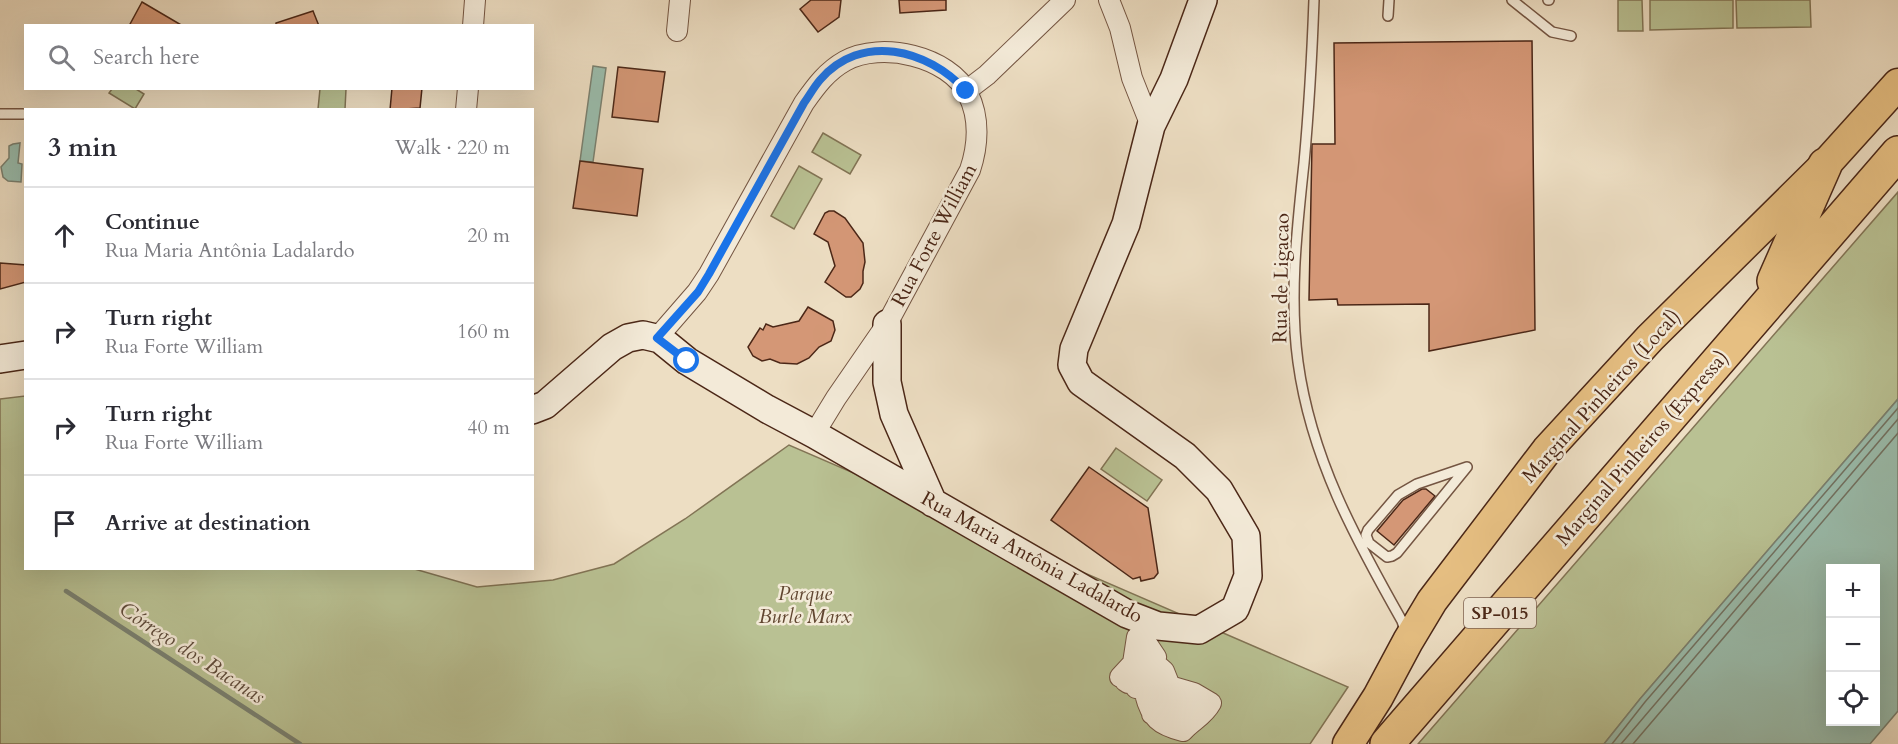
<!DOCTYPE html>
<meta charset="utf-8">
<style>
body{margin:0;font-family:Cardo,serif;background:#f2f2f3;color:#2b2b33}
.controls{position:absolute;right:18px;bottom:18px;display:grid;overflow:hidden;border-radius:0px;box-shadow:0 6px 24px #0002}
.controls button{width:54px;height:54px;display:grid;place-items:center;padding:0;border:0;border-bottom:2px solid #e1e1e2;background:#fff;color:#2b2b33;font:30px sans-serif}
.stop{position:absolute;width:18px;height:18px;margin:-14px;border:4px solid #1a73e8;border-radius:50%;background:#fff}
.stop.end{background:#1a73e8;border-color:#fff;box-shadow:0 2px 6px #0008}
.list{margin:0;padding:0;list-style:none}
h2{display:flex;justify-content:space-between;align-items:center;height:78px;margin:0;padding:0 24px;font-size:26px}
h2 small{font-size:20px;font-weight:400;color:#7c7c81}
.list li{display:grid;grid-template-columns:39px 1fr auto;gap:18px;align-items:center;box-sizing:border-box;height:96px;padding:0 24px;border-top:2px solid #e1e1e2}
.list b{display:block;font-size:22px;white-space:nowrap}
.list p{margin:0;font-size:20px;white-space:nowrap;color:#7c7c81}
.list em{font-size:20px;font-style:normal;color:#7c7c81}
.icon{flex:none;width:33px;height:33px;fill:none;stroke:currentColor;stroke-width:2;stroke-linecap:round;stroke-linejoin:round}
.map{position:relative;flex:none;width:1898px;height:744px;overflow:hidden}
.search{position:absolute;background:#fff;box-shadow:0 6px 24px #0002;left:24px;top:24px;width:510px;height:66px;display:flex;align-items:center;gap:15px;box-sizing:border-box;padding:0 21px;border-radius:0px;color:#7c7c81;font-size:22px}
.panel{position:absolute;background:#fff;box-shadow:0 6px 24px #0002;left:24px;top:108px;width:510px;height:462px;border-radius:0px}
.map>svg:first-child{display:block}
.green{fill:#b9c193;stroke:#827455;stroke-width:1.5}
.water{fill:#9abdad;stroke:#7a8171;stroke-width:1.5;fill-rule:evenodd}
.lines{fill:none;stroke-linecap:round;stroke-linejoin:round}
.shore{stroke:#727262;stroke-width:1.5}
.stream{stroke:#7a8171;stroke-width:4.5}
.building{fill:#d49776;stroke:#4b2717;stroke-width:1.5}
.lane-casing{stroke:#745542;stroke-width:12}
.street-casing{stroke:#745542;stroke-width:22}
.secondary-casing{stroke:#4b2717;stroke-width:30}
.primary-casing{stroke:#4b2717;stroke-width:33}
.highway-casing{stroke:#4b2717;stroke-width:36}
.lane{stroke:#f3ead8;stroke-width:9}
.street{stroke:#f3ead8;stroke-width:20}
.secondary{stroke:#f3ead8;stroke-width:27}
.primary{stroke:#e6bf82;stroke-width:30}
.highway{stroke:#e6bf82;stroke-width:33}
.route{stroke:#1a73e8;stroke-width:8}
.labels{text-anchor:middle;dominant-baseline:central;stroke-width:5;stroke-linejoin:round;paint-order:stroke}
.shield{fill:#f3ead8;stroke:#7d6251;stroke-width:1.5}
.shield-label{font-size:18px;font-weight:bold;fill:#4b2717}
.street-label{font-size:20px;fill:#4b2717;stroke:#f3ead8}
.park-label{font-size:20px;font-style:italic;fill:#614630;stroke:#f3ead8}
.water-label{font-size:21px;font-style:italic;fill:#5f4c3c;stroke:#f3ead8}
</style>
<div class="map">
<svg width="1898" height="744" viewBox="0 0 1898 744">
<rect width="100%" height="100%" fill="#eddec3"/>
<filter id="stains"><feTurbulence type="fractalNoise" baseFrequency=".00333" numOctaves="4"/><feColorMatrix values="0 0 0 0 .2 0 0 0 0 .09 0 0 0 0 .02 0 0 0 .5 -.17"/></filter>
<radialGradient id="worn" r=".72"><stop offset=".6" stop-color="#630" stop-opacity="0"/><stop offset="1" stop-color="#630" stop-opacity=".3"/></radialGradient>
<path class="green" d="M 1618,0 L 1642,0 L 1643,31 L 1618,31 Z
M 1650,0 L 1733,0 L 1733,28 L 1650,30 Z
M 1736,0 L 1810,0 L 1811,27 L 1737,28 Z
M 136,89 L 144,94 L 135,109 L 109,93 L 112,89 Z
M 320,89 L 346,89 L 345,109 L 318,109 Z
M 823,133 L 861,155 L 850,174 L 812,152 Z
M 799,166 L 822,179 L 794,229 L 771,216 Z
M 1898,192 L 1898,399 L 1640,699 L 1604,744 L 1418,744 Z
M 25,396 L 26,568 L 411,568 L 477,587 L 553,580 L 614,564 L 685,519 L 789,445 L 1348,687 L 1310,744 L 0,744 L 0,399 Z
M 1116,448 L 1162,480 L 1147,501 L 1101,469 Z"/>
<path class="water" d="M 593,66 L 606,68 L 593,162 L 580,161 Z
M 20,143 L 18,163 L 22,164 L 21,182 L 8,181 L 3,177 L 1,167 L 9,158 L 9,146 L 13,144 Z
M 1898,399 L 1898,711 L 1870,744 L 1604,744 L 1640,699 ZM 1830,568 L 1876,568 L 1876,722 L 1830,722 Z"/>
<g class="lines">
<path class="shore" d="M 1612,744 L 1645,702 L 1898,408
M 1621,744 L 1898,419
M 1633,744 L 1898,433"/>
<path class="stream" d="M 66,591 L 300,744"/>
</g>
<path class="building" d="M 811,0 L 841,0 L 839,17 L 818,32 L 800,9 Z
M 899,0 L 946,0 L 946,10 L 900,13 Z
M 142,2 L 183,26 L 129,26 Z
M 313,11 L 319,26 L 276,26 L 276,23 Z
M 1532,41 L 1535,330 L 1429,351 L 1429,304 L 1338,305 L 1337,299 L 1309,300 L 1312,144 L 1335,144 L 1334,43 Z
M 618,67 L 665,72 L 658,122 L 612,117 Z
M 392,88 L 422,88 L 420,108 L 390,110 Z
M 580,161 L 643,169 L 637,216 L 573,208 Z
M 829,211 L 834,211 L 845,218 L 863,243 L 865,262 L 863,271 L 863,283 L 860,289 L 851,297 L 846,297 L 825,282 L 835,266 L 828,242 L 814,234 L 825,213 Z
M 0,263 L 26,265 L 26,282 L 0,289 Z
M 808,307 L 833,321 L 835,330 L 831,341 L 819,347 L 809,358 L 797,364 L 780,363 L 770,359 L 762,361 L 753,356 L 748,347 L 760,328 L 763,330 L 766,324 L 773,327 L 799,321 Z
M 1089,467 L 1148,508 L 1158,573 L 1154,578 L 1141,581 L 1140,577 L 1133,579 L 1051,520 Z
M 1422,489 L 1426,489 L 1435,496 L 1394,545 L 1377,531 L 1403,500 Z"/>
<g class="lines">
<defs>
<path id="lane" d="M 1314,0 C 1312,55 1309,109 1304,163 C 1297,229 1289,296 1298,362 C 1311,458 1355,538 1402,621 L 1405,631
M 1512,0 L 1552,32 L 1571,36
M 1548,0 L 1549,0
M 1388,16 L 1389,0
M 0,114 L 23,114
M 1467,467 L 1397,553 L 1392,556 L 1387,557 L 1369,543 L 1366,535 L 1368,530 L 1398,495 L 1417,484 Z"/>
<path id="street" d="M 1109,0 L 1120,28 L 1132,78 L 1151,126
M 473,26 L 475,0
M 677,31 L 680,0
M 966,91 L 987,75 L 1065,0
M 466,110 L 468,88
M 657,338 L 697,292 L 709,274 L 804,103 C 816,86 827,71 845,61 C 881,41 949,56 968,94 C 980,118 978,146 970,170 L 887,324 L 836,398 L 814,434
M 1120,677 L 1133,663 L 1137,637 L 1145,639 L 1138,670 L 1125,681 L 1128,683 L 1142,666 L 1148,645 L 1156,657 L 1136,688 L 1145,689 L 1156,676 L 1156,664 L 1164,671 L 1170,686 L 1194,693 L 1211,703 C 1204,716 1193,720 1183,731 C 1159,725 1151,718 1145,694 L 1151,702 L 1152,714 L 1178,725 L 1198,712 L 1201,702 C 1182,700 1174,693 1163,679 L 1151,689 L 1156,708 L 1179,717 L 1189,713 L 1190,707 L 1181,705 L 1169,691 L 1161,687 L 1158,692 L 1157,703 C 1166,707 1172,710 1181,710 L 1169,697 L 1164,694 L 1160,705 L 1172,705 L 1162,700"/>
<path id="secondary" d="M 887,324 L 887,382 L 894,414 L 933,503
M 0,359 L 26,355
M 532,410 L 545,405 L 612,347 L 628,338 L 643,335 L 660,339 L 687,361 L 767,409 L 814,434 L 1127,614 L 1158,626 L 1199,630 L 1235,609 L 1248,576 L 1246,536 L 1219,490 L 1185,456 L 1081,382 L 1072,365 L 1074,349 L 1126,224 L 1151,126 L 1174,79 L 1203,0"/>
<path id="primary" d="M 1348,744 L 1378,697 L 1408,641 L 1432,601 L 1547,450 L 1650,338 L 1825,165 L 1898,84"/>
<path id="highway" d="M 1774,281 L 1825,165
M 1387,744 L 1898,153"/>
</defs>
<use href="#lane" class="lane-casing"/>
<use href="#street" class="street-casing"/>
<use href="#secondary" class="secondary-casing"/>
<use href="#primary" class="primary-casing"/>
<use href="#highway" class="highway-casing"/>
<use href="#lane" class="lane"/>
<use href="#street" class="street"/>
<use href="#secondary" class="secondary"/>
<use href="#primary" class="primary"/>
<use href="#highway" class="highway"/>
</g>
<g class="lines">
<path class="route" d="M 687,361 L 657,338 L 698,292 L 709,274 L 804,103 C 809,96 814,87 820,80 C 861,32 928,49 966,91"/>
</g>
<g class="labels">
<rect class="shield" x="1464" y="598" width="72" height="30" rx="4.5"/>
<g class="shield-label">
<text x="1500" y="613">SP-015</text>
</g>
<g class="street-label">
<text transform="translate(934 235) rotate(-62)">Rua Forte William</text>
<text transform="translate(1281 278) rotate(-89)">Rua de Ligacao</text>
<text transform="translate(1601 396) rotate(-48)">Marginal Pinheiros (Local)</text>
<text transform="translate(1642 448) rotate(-49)">Marginal Pinheiros (Expressa)</text>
<text transform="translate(1032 557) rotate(29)">Rua Maria Antônia Ladalardo</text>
</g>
<g class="park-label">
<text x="805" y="593">Parque<tspan x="805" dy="23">Burle Marx</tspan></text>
</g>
<g class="water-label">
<text transform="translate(192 653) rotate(33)">Córrego dos Bacanas</text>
</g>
</g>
<rect width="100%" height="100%" filter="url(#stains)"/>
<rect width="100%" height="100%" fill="url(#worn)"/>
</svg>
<div class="controls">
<button>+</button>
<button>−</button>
<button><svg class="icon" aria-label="locate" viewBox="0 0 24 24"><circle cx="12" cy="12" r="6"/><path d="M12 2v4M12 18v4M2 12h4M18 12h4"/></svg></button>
</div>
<div class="stop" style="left:687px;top:361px"></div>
<div class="stop end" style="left:966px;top:91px"></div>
<div class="search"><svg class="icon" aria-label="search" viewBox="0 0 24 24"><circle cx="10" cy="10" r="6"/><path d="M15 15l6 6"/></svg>Search here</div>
<section class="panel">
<h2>3 min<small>Walk · 220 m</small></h2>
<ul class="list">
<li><svg class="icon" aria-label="ahead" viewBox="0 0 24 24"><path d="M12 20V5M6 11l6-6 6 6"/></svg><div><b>Continue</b><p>Rua Maria Antônia Ladalardo</p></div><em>20 m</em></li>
<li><svg class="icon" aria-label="right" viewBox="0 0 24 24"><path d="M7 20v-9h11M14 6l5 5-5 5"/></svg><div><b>Turn right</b><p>Rua Forte William</p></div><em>160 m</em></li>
<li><svg class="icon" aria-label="right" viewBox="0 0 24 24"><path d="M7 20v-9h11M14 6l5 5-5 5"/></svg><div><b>Turn right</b><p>Rua Forte William</p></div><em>40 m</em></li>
<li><svg class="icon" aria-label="arrive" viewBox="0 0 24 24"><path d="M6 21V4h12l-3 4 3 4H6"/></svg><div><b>Arrive at destination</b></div></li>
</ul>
</section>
</div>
